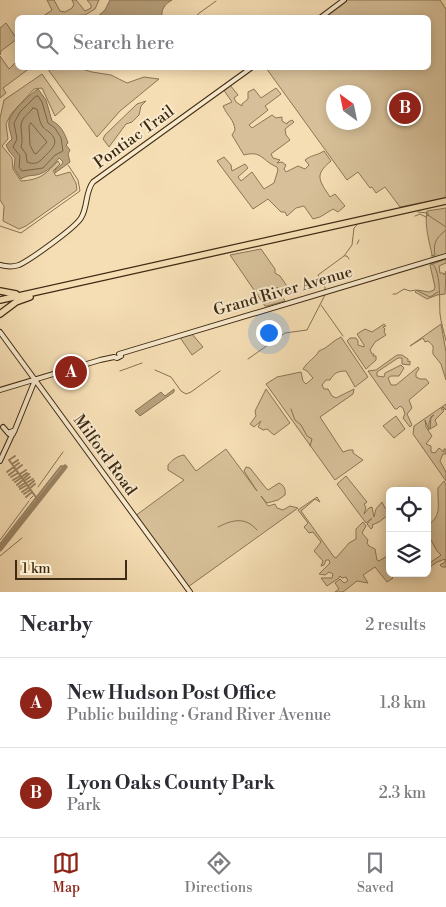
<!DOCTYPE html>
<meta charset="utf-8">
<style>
body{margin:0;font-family:"Libre Bodoni",serif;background:#f7f7f7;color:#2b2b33}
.controls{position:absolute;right:15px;bottom:15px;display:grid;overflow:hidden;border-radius:8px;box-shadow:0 2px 12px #0003}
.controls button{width:45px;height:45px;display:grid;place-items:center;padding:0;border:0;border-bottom:1px solid #e1e1e2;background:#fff;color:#2b2b33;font:25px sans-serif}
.compass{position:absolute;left:326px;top:85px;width:45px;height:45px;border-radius:50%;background:#fff;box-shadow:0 2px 12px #0003;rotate:327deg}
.scale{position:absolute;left:15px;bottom:12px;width:112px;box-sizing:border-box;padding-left:5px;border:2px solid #3e2b13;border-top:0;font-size:14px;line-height:18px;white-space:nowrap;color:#3e2b13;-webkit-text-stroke:4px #f9eace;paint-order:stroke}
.you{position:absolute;left:268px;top:332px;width:18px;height:18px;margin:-12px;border:4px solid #fff;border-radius:50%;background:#1a73e8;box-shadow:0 0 0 8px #1a73e833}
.badge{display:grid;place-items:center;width:32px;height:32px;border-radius:50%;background:#8f2418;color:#fff;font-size:16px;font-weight:700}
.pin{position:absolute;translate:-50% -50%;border:2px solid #fff;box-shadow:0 1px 5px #0006}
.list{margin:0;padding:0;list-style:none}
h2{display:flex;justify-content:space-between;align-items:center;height:65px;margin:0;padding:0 20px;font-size:21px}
h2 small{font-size:16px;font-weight:400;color:#7c7c81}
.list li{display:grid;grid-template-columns:32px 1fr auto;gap:15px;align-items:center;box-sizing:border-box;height:90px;padding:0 20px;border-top:1px solid #e1e1e2}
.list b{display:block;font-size:19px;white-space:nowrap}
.list p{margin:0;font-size:16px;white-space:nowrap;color:#7c7c81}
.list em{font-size:16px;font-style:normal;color:#7c7c81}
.icon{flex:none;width:28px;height:28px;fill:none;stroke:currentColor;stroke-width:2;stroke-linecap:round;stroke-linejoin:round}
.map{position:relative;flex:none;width:446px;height:592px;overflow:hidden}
.search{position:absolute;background:#fff;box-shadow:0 2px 12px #0003;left:15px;right:15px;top:15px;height:55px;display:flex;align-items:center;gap:12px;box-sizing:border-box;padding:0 18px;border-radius:8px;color:#7c7c81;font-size:19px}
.sheet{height:245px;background:#fff}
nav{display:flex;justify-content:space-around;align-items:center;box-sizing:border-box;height:70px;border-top:1px solid #e1e1e2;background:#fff;font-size:14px;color:#7c7c81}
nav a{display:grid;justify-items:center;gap:2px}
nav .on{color:#8f2418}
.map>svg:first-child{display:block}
.green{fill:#d7c099;stroke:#8a7656;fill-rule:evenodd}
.water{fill:#b7a17d;stroke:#877253}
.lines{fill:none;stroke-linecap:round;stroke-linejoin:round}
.shore{stroke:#7a6648;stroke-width:1}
.stream{stroke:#877253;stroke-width:1}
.taxiway{stroke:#9a8464;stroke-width:2}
.runway{stroke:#9a8464;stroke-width:5}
.secondary-casing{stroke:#3e2b13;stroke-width:6}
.highway-casing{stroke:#3e2b13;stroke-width:8}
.secondary{stroke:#f9eace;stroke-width:4}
.highway{stroke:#f6deb4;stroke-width:5.5}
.labels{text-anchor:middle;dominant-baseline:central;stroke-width:4;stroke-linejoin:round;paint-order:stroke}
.street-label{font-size:16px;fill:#3e2b13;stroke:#f9eace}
</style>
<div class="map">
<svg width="446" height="592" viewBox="0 0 446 592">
<rect width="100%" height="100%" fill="#f6deb4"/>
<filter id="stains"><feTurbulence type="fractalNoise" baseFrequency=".004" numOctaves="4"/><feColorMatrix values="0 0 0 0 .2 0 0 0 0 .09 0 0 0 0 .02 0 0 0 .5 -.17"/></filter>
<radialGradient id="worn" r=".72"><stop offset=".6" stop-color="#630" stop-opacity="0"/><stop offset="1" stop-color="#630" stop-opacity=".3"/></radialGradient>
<path class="green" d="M 47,0 L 54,0 L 60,11 L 65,12 L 72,8 L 74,4 L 72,0 L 76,0 L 85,11 L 91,8 L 91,5 L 87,0 L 99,0 L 95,9 L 85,15 L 42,17 L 52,10 Z
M 345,0 L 440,0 L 446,9 L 446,198 L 400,207 L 385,187 L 376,193 L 372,187 L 370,188 L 358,172 L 347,180 L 266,68 L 428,68 L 428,18 L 320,17 ZM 334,92 L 364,92 L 364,122 L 334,122 Z
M 6,23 L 17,39 L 1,51 L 0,55 L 0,28 Z
M 0,56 L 9,69 L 17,61 L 18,68 L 30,68 L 3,88 L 6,93 L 0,98 Z
M 47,68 L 79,68 L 92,72 L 111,75 L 127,83 L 144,77 L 159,79 L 120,111 L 97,137 Z
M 42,74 L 65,107 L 55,116 L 42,88 L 34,89 L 11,114 L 6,124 L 8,139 L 2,146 L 12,158 L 13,169 L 21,181 C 40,180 46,174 58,161 L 60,164 L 53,171 L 56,176 L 70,172 L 76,183 L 77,190 L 26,226 L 19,229 L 3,221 L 4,206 L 0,200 L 0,118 L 4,100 Z
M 230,85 L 238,95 L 234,98 L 236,102 L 242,106 L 242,104 L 248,99 L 248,92 L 254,89 L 261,98 L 276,88 L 281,94 L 265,106 L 268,110 L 249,125 L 252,128 L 272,115 L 276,118 L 282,117 L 282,121 L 287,124 L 288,122 L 292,120 L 294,122 L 285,129 L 286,135 L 290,140 L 271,154 L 273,158 L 280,160 L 277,163 L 282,162 L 286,165 L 284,169 L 286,172 L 298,166 L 305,169 L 309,165 L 305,160 C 311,155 316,156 324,151 L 331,161 C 314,175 319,180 330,197 L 335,194 L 345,206 L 338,212 L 333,209 L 320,217 L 313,219 L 304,206 L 296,208 L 287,216 L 285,212 L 281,212 L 268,199 L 253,209 L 217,161 L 224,157 L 231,165 L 232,171 L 245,164 L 248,168 L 238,177 L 241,181 L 252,172 L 264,189 L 274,183 L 278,170 L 277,167 C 262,161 262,150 244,155 L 232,135 L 235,130 C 234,119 227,116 223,106 L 232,102 L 223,89 Z
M 146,101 L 141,106 L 139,115 L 132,122 L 126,124 L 109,147 L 103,139 L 105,135 L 137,104 Z
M 446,208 L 446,254 L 434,258 L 432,255 C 430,244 424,226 427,211 Z
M 261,249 L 275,269 L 275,273 L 280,276 L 289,289 L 282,294 L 277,287 L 285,301 L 267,306 L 265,306 L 230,255 Z
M 446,259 L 446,263 L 439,266 L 440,273 L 443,273 L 444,275 L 446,271 L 445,294 L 437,295 L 427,299 L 415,292 L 417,290 L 429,292 L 434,290 L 435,287 L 430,265 Z
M 384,324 L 386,326 L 383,327 L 385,329 L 384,332 L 386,335 L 375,342 L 370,350 L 372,354 L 374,354 L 373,356 L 376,356 L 376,360 L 366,369 L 347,341 L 350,338 L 356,338 L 358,341 L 358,345 L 364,347 L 364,345 L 357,334 L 365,329 L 372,332 Z
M 441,324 L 446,352 L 446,380 L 441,364 L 433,354 C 432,346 436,348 428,341 L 425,342 L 423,338 L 410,346 Z
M 192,334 L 203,347 L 192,355 L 181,339 L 181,337 Z
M 341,337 L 368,377 L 355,387 L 346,371 C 338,371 334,373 330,380 L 326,380 L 322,385 L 324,389 L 328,389 L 332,396 L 336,398 L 354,389 L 353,394 L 320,417 L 343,452 L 349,450 L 353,450 L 353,453 L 363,460 L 335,480 L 266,384 L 277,377 L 301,372 L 303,381 L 306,384 L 313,378 L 307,371 L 303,369 C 308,361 315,358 319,351 C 328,348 332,341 341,337 Z
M 397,355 L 402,355 L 408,359 L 408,362 L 410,361 L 410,365 L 402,364 L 402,358 L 398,358 L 377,372 L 377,376 L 384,377 L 385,373 L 401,365 L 404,368 L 399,376 L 391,376 L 388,378 L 391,385 L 396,385 L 418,367 L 419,369 L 416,373 L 416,377 L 420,379 L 426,379 L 429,383 L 409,400 L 412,408 L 407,414 L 412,425 L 410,427 L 403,418 L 405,414 L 403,408 L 400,406 L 397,409 L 395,409 L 368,371 L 376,370 Z
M 266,389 L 290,423 L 274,435 L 267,429 L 263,430 L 258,427 L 261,421 L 254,427 L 250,424 L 256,416 L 255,411 Z
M 446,404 L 446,410 L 443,407 L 441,409 L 444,409 L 443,412 L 435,420 L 437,425 L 430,429 L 431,417 L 434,415 L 431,417 L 429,423 L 429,430 L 425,420 L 426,427 L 432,436 L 426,444 L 431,446 L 431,452 L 435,453 L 439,448 L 444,452 L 444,449 L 446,449 L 446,454 L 443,454 L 440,461 L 446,472 L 446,481 L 413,434 L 414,426 Z
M 396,416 L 405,429 L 394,438 L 383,426 Z
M 226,449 L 257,491 L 244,471 L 246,467 L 250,468 L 265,487 L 268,490 L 279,483 C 284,485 286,490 285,495 L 278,500 L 267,503 L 261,496 L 268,506 L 275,504 L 277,508 L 283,510 L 290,506 L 298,508 L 188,587 L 135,516 L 184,480 L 168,470 L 168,465 C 172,460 177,456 184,455 L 196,471 Z
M 346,476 L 367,502 L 364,504 L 366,508 L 364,514 L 369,508 L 372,507 L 374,517 L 376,509 L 382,502 L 385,508 L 388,509 L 386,511 L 388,515 L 379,522 L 372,525 L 373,527 L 371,529 L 367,524 L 372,518 L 366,523 L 337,484 Z
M 444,481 L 446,485 L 446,567 L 442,567 L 440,565 L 445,562 L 445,559 L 437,562 L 427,569 L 427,565 L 441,555 L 437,551 L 431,540 L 427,541 L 427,526 C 443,515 437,505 438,488 Z
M 317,497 L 320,502 L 315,499 L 301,511 L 334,557 L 336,558 L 349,543 L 356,539 L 356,529 L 363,522 L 366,526 L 362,533 L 368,540 L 367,543 L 369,546 L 375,549 L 377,560 L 379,561 L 387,556 L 390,559 L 390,570 L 388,572 L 393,578 L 387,582 L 375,567 L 363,575 L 368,583 L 357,581 L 343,592 L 335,592 L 339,589 L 335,583 L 340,579 L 344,583 L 348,581 L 346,577 L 342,578 L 340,576 L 339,578 L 327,586 L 321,578 L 332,578 L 333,574 L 329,572 L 325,575 L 319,574 L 330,563 L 329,560 L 326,560 L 324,565 L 321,566 L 323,561 L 314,551 L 321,542 L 313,532 L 309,533 L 304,527 L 308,523 L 298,510 Z"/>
<path class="water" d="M 110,0 L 172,0 C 165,4 161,9 162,17 L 97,17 L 105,10 Z
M 38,89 L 46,100 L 52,121 C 61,125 65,134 68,143 L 66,145 L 70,150 L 68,154 L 70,162 L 55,173 L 55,170 L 62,164 L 63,162 L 59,158 C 53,166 46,173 36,175 C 30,176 27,175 21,179 L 14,168 L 15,158 L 9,151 L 6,145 L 12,139 C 11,134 8,127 9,122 C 10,112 30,94 38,89 Z
M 174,389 L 174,392 L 140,416 L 135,411 L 161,392 L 165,396 Z"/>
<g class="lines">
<path class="shore" d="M 38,96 L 42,102 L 48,123 L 55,128 L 61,138 L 63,151 L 55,155 L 43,168 L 22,171 L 19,167 L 20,156 L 13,147 L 17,139 L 14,123 L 20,112 L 35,97 Z
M 33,108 L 37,109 C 39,115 39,122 43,127 C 47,132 45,128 49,132 C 61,142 52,149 44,157 C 39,163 34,165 27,162 L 26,154 L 21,147 C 24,138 19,128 22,121 C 24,116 30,113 33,108 Z
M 31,123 L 47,142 L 36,154 L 34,153 L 30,145 L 29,126 Z"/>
<path class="stream" d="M 196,18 L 198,14 L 216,1
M 348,86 L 356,90
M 418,212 L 428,213 L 428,215 L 446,227
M 415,216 L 420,214 L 426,217 L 428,215
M 0,226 L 21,233 L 80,191 L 78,180 L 68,165
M 357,244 L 359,240
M 345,256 L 347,256 L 349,259
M 431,256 L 435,255 C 433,243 436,238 446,230
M 430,262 C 442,268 439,301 440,314 C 441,323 444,332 446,341
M 325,290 L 325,287 L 318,275 L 344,256 L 352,245 L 354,228 L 357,225
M 393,294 L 396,294 L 404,289 L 410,291 L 416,290 L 430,297 L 438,292
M 321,305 L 343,336
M 248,359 L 285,333 L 307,330 L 326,293
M 155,370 L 171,377 L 181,391 L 186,394 L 191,392 L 220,371
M 120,371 L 142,363
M 291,409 L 295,420 L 301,425 L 307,436 L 312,439 L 310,446
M 38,487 L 63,452
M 30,499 L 33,496
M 218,527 C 232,520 245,516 257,530
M 0,540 L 29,501
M 0,556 L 22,538"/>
<path class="taxiway" d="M 15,456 L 9,460 L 38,500
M 12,464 L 18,460
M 7,472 L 19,463
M 20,474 L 26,470
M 9,475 L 22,465
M 11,477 L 18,473
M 21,477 L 27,473
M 23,479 L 29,474
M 13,480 L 20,476
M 24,481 L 30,477
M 15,482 L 21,478
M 26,483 L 33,479
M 17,485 L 23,480
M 28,486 L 34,481
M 19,487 L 25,483
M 30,488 L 35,484
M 20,489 L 27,485
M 22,492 L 28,488
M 24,494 L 30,490
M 26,497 L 32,492
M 0,544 L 61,466 L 64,467"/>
<path class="runway" d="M 0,549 L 65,467"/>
<defs>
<path id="secondary" d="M 320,18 L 344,0
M 0,265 C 7,267 13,267 19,265 C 30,260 75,228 81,218 C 88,207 85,192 93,182 L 251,68
M 0,332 L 190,592
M 119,354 L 446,256
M 0,390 L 100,360 L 114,357 L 117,358 L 121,356
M 3,427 L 9,434
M 13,431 L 13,434 L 11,435 L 10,432 Z
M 14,432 L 35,380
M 0,461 L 12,435"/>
<path id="highway" d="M 0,291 L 16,294
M 0,300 L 446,201
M 0,314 L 16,302 L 30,297"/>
</defs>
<use href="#secondary" class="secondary-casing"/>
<use href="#highway" class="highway-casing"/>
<use href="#secondary" class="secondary"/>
<use href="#highway" class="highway"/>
</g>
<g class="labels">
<g class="street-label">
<text transform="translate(134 137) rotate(-36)">Pontiac Trail</text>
<text transform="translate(283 291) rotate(-16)">Grand River Avenue</text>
<text transform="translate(105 455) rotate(54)">Milford Road</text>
</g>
</g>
<rect width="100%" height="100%" filter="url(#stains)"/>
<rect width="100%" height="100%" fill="url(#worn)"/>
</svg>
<div class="controls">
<button><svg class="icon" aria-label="locate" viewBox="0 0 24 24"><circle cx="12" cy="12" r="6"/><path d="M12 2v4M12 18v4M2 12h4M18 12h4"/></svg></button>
<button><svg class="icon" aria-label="layers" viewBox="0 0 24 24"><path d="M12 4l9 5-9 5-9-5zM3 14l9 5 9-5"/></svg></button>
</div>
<svg class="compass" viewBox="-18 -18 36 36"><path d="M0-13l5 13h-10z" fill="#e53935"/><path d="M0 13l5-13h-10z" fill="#7c7c81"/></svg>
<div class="scale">1 km</div>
<div class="you"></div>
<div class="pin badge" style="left:71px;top:372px">A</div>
<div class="pin badge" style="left:405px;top:108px">B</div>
<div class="search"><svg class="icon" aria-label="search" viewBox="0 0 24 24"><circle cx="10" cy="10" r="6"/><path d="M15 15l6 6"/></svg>Search here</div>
</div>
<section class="sheet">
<h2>Nearby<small>2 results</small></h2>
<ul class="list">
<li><span class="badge">A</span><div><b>New Hudson Post Office</b><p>Public building · Grand River Avenue</p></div><em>1.8 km</em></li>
<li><span class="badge">B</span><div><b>Lyon Oaks County Park</b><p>Park</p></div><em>2.3 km</em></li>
</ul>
</section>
<nav>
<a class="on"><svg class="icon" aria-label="map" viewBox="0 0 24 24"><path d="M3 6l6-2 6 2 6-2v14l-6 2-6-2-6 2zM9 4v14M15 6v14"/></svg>Map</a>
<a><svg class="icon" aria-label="directions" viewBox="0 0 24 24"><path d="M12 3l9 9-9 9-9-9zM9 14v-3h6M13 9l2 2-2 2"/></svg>Directions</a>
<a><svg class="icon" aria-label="saved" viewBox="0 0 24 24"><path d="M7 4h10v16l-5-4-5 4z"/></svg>Saved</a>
</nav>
